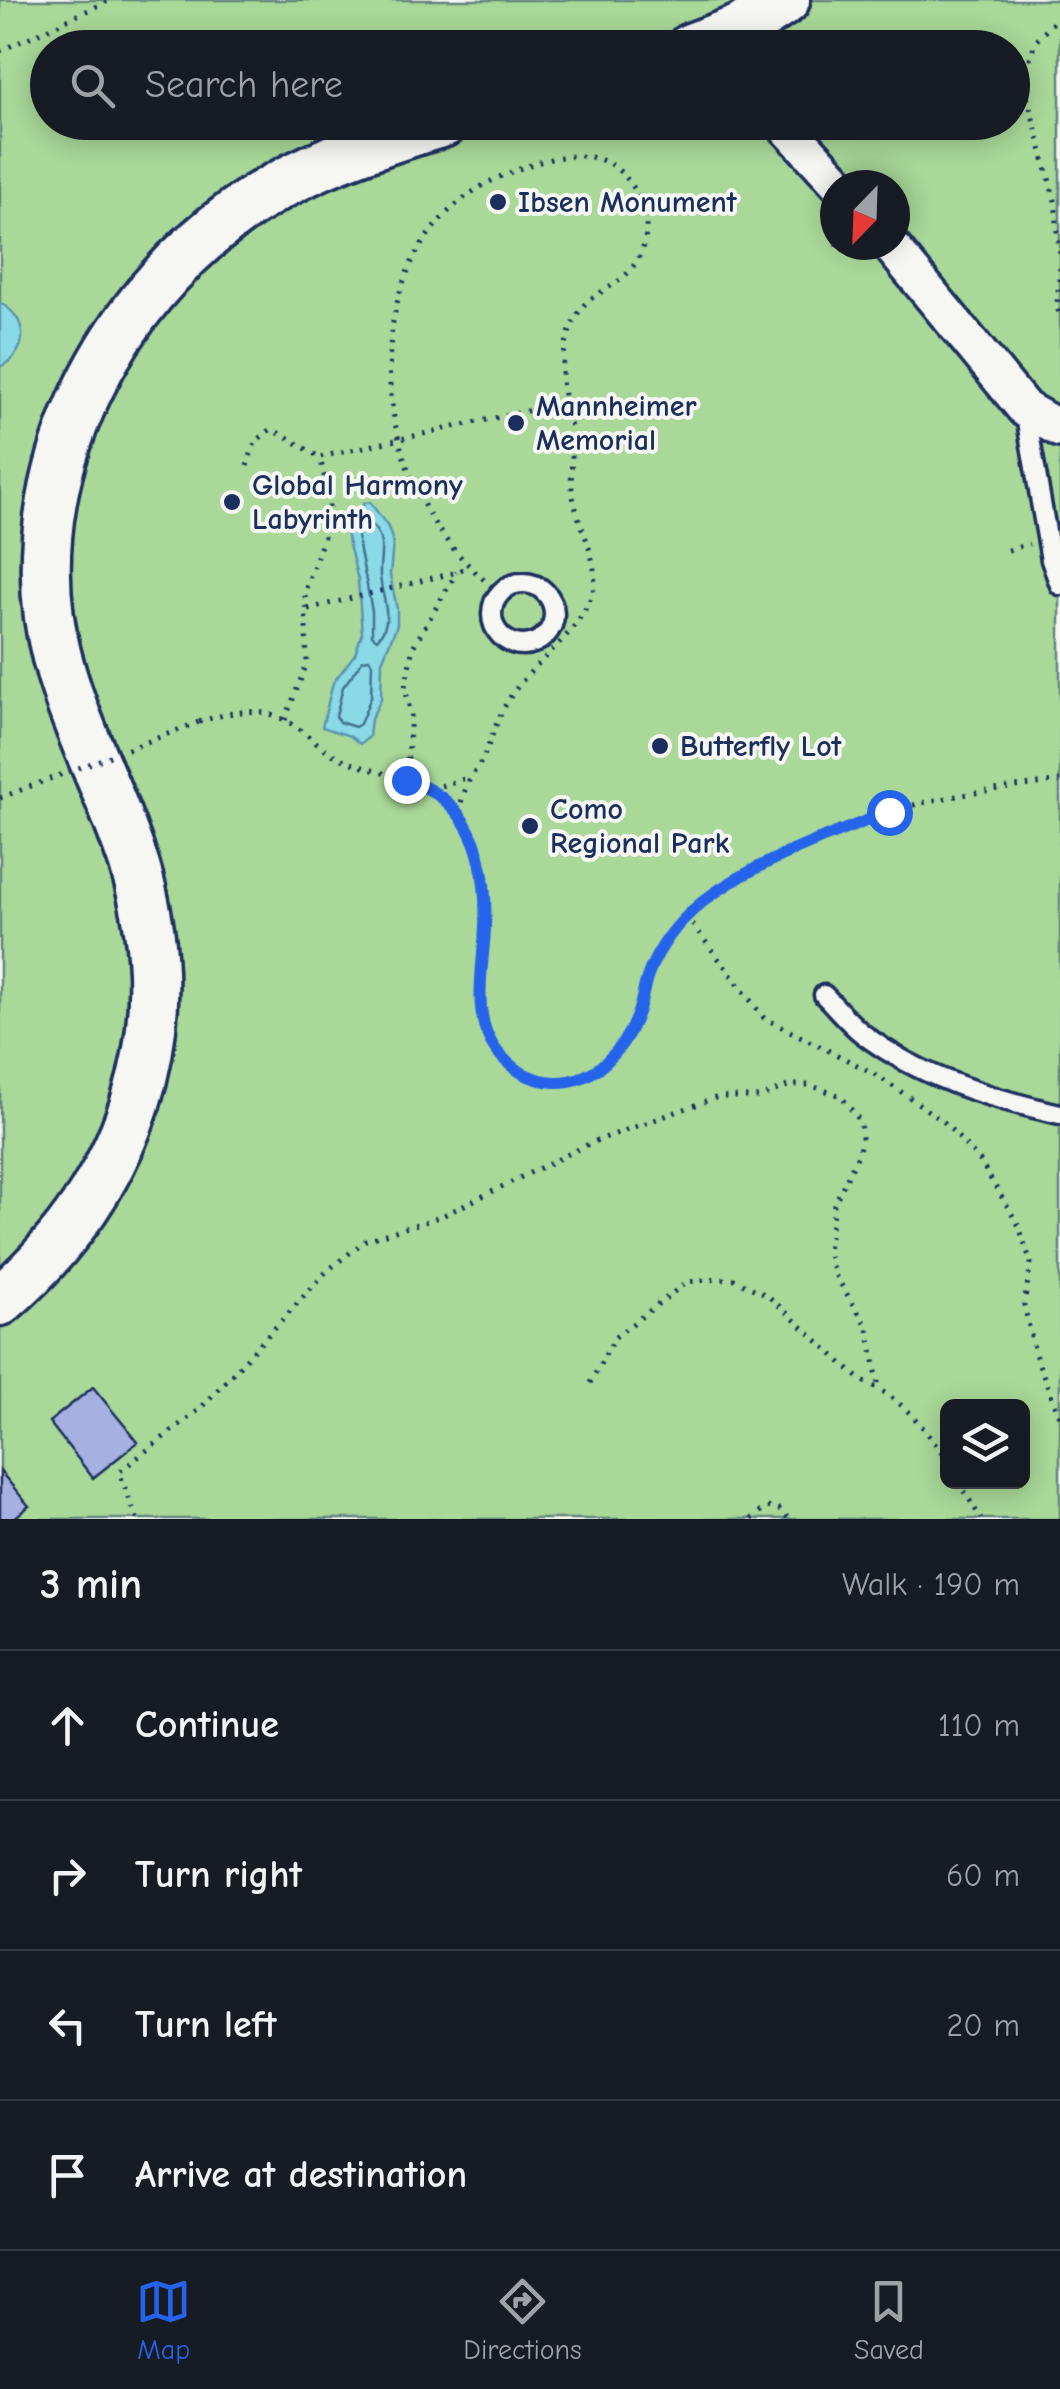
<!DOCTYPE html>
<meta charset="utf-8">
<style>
body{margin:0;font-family:"Comic Neue",sans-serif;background:#242831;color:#f1f3f6}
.controls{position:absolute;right:30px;bottom:30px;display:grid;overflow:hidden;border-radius:15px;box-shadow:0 5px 25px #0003}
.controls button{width:90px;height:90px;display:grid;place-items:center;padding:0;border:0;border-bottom:2px solid #363941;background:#171b24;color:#f1f3f6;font:50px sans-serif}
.compass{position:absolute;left:820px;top:170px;width:90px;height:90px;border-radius:50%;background:#171b24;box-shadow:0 5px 25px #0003;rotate:203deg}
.stop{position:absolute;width:30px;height:30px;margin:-22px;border:8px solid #2563eb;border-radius:50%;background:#fff}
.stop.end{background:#2563eb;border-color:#fff;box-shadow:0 2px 10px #0008}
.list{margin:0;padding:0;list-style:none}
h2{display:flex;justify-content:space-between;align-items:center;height:130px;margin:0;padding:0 40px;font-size:42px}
h2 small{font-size:32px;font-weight:400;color:#9ea1a6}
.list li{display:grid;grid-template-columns:65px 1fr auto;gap:30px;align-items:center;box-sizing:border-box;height:150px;padding:0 40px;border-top:2px solid #363941}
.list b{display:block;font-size:38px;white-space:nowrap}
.list em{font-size:32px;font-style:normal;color:#9ea1a6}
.icon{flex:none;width:55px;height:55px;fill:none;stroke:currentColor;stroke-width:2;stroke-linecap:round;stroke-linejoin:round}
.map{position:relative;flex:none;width:1060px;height:1519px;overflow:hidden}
.search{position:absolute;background:#171b24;box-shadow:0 5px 25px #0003;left:30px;right:30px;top:30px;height:110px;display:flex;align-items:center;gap:25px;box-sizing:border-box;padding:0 35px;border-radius:55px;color:#9ea1a6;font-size:38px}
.sheet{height:730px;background:#171b24}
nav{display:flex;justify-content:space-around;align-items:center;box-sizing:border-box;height:140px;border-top:2px solid #363941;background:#171b24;font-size:28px;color:#9ea1a6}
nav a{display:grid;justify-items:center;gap:5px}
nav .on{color:#2563eb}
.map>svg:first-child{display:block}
.green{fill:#a9d898;stroke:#62847b;stroke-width:2.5;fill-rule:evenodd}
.water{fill:#89d9e6;stroke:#5d95b0;stroke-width:2.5}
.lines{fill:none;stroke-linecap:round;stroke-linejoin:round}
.shore{stroke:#477394;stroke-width:2.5}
.building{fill:#a4b1e1;stroke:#1b2f5e;stroke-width:2.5}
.service-casing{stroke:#1b2f5e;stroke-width:25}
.minor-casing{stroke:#1b2f5e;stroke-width:42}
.secondary-casing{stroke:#1b2f5e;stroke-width:55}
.path{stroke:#1b2f5e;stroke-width:5;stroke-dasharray:2.5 8;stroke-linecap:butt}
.service{stroke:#f6f6f2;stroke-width:18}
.minor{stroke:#f6f6f2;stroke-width:35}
.secondary{stroke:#f6f6f2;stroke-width:48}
.path-bridge{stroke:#1b2f5e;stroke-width:5;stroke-dasharray:2.5 8;stroke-linecap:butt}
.route{stroke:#2563eb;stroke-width:12}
.poi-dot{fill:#1b2f5e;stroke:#f6f6f2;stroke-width:4}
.labels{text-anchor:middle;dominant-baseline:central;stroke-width:8;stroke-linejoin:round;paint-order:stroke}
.poi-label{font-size:30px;font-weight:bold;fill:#1b2f5e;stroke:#f6f6f2;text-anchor:start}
</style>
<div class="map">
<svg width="1060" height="1519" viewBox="0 0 1060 1519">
<rect width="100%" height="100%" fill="#f6f6f2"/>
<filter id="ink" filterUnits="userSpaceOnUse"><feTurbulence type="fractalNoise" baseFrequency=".01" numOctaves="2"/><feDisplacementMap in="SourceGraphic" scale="20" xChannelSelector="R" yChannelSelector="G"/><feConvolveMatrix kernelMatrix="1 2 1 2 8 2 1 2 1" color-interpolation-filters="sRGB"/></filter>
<g filter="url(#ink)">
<path class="green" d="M 0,0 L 1060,0 L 1060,1519 L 0,1519 ZM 48,48 L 1012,48 L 1012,122 L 48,122 ZM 835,185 L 895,185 L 895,245 L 835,245 ZM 948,1406 L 1022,1406 L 1022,1482 L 948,1482 Z"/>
<path class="water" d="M 0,303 C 29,318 30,352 0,367 Z
M 370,502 L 388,527 L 393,542 L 390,575 L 397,609 L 397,625 L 382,661 L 381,699 L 371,719 L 369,737 L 360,744 L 350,736 L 322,727 L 333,683 L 355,654 L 362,633 L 358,580 L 345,529 L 355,523 L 364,503 Z"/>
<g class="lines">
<path class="shore" d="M 369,523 C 388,538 379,555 380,576 C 382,599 395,621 377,639 L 372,635 L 372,611 L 357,536 Z
M 369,659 L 372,663 L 371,697 L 360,724 L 355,727 L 339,722 L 336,716 L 343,687 L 363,660 Z"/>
</g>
<path class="building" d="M 93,1387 L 138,1442 L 93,1478 L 49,1422 Z
M 0,1471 L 29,1506 L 13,1519 L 0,1519 Z"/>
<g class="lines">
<defs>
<path id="service" d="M 1025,410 L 1051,560 L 1060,585
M492 614a31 31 0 1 1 62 0a31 31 0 1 1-62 0Z
M 824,995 C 836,1007 849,1023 863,1034 C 919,1077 992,1099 1060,1114"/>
<path id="minor" d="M 782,122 L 840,185
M 890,245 L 1025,409 L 1060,429"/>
<path id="secondary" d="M 691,48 L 741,29 L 785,0
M 0,1301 C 129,1190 185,1033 135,867 C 109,783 61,705 49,617 C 28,462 111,302 237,212 C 298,168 372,143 444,122"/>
</defs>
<use href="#service" class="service-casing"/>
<use href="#minor" class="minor-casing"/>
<use href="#secondary" class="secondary-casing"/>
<path class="path" d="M 1060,15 L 1035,42 L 1023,81 L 1055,201 L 1060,256
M 0,51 L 110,0
M 1060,268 L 1057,304 L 1060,320
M 247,466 L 255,442 L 270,430 L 284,435 L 319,457
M 1008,550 L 1029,544
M 308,609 L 457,572 L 468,566
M 285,720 L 307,663 L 305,591 L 330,519 L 328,492 L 320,457 L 576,400
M 199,722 C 237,710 265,704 299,729 C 312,738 323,749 336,756 C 376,777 429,776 458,812 C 469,826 479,848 483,866 C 495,932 453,1018 514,1067 C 523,1075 536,1080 548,1081 C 591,1086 623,1053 637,1015 C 642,1003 643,990 647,978 C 654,956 671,931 688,915 C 707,895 733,883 757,870 C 799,847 844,826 889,812 C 944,795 1003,789 1060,781
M 406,780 L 411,715 L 405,687 L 413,647 L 457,572
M 431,789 L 471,777
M 458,812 C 462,801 465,787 471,777 C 475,770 480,765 483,758 C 492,738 498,715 511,696 C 535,660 574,639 591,597 C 604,566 578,528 573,496 C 569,474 574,450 571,428 C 568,411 562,393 562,376 C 563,352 568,324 584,305 C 594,294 609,289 621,279 C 658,249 652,198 617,169 C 587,144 541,160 509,173 C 374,226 364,396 426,509 C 444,543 471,569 500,594
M 686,916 L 764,1018 L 871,1072 L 909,1097 L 945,1123 L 980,1161 L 1019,1226 L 1031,1263 L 1024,1305 L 1036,1357 L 1060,1417
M 590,1383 L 615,1337 L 687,1282 L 718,1279 L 734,1279 L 768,1296 L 862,1381 C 900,1396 927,1429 948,1463
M 959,1482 L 981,1519
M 137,1519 L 119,1472 L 200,1409 L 327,1271 L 366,1240 L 440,1217 L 593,1142 L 718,1097 L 760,1097 L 790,1085 L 809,1085 L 841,1096 L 860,1121 L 862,1137 L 858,1155 L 834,1204 L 828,1252 L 835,1275 L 868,1328 L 879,1388
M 751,1519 L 766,1507 L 779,1509 L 789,1519"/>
<use href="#service" class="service"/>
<use href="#minor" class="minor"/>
<use href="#secondary" class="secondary"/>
<path class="path-bridge" d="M 0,798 L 199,722"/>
</g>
</g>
<g class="lines" filter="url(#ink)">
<path class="route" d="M 406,780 C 474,800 488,863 485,926 C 484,969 468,1022 502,1057 C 516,1072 535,1081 555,1082 C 595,1083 624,1050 637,1015 C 642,1003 643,990 647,978 C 654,956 671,931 688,915 C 733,869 829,836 889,812"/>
</g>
<g class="poi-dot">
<circle cx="498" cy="202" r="10"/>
<circle cx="516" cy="423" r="10"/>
<circle cx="232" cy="502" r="10"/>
<circle cx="660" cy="746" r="10"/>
<circle cx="530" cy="826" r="10"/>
</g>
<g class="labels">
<g class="poi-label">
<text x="518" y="202">Ibsen Monument</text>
<text x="536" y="406">Mannheimer<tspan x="536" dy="34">Memorial</tspan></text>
<text x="252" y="485">Global Harmony<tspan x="252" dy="34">Labyrinth</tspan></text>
<text x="680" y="746">Butterfly Lot</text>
<text x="550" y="809">Como<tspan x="550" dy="34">Regional Park</tspan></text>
</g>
</g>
</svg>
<div class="controls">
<button><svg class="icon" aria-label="layers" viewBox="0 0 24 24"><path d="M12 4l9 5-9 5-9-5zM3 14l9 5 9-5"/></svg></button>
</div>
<svg class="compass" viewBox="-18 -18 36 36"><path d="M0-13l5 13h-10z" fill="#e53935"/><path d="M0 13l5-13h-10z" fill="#9ea1a6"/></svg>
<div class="stop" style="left:889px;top:812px"></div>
<div class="stop end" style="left:406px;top:780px"></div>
<div class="search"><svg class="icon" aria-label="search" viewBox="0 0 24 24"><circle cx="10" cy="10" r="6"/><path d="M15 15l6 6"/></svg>Search here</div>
</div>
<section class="sheet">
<h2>3 min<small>Walk · 190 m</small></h2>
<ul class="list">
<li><svg class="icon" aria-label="ahead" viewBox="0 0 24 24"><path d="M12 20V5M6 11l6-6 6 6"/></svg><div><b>Continue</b></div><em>110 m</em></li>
<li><svg class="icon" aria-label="right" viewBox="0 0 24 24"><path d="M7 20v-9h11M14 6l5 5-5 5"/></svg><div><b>Turn right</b></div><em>60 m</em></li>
<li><svg class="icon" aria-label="left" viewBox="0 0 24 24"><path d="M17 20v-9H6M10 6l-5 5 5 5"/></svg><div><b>Turn left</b></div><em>20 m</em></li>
<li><svg class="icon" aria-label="arrive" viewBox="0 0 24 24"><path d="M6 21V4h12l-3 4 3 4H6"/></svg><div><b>Arrive at destination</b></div></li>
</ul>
</section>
<nav>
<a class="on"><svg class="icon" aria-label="map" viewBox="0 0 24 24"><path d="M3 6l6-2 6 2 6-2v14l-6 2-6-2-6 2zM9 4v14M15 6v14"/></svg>Map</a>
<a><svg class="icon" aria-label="directions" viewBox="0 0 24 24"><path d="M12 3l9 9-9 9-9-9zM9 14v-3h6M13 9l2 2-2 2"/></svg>Directions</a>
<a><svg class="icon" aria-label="saved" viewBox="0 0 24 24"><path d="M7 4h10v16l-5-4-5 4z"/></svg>Saved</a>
</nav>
